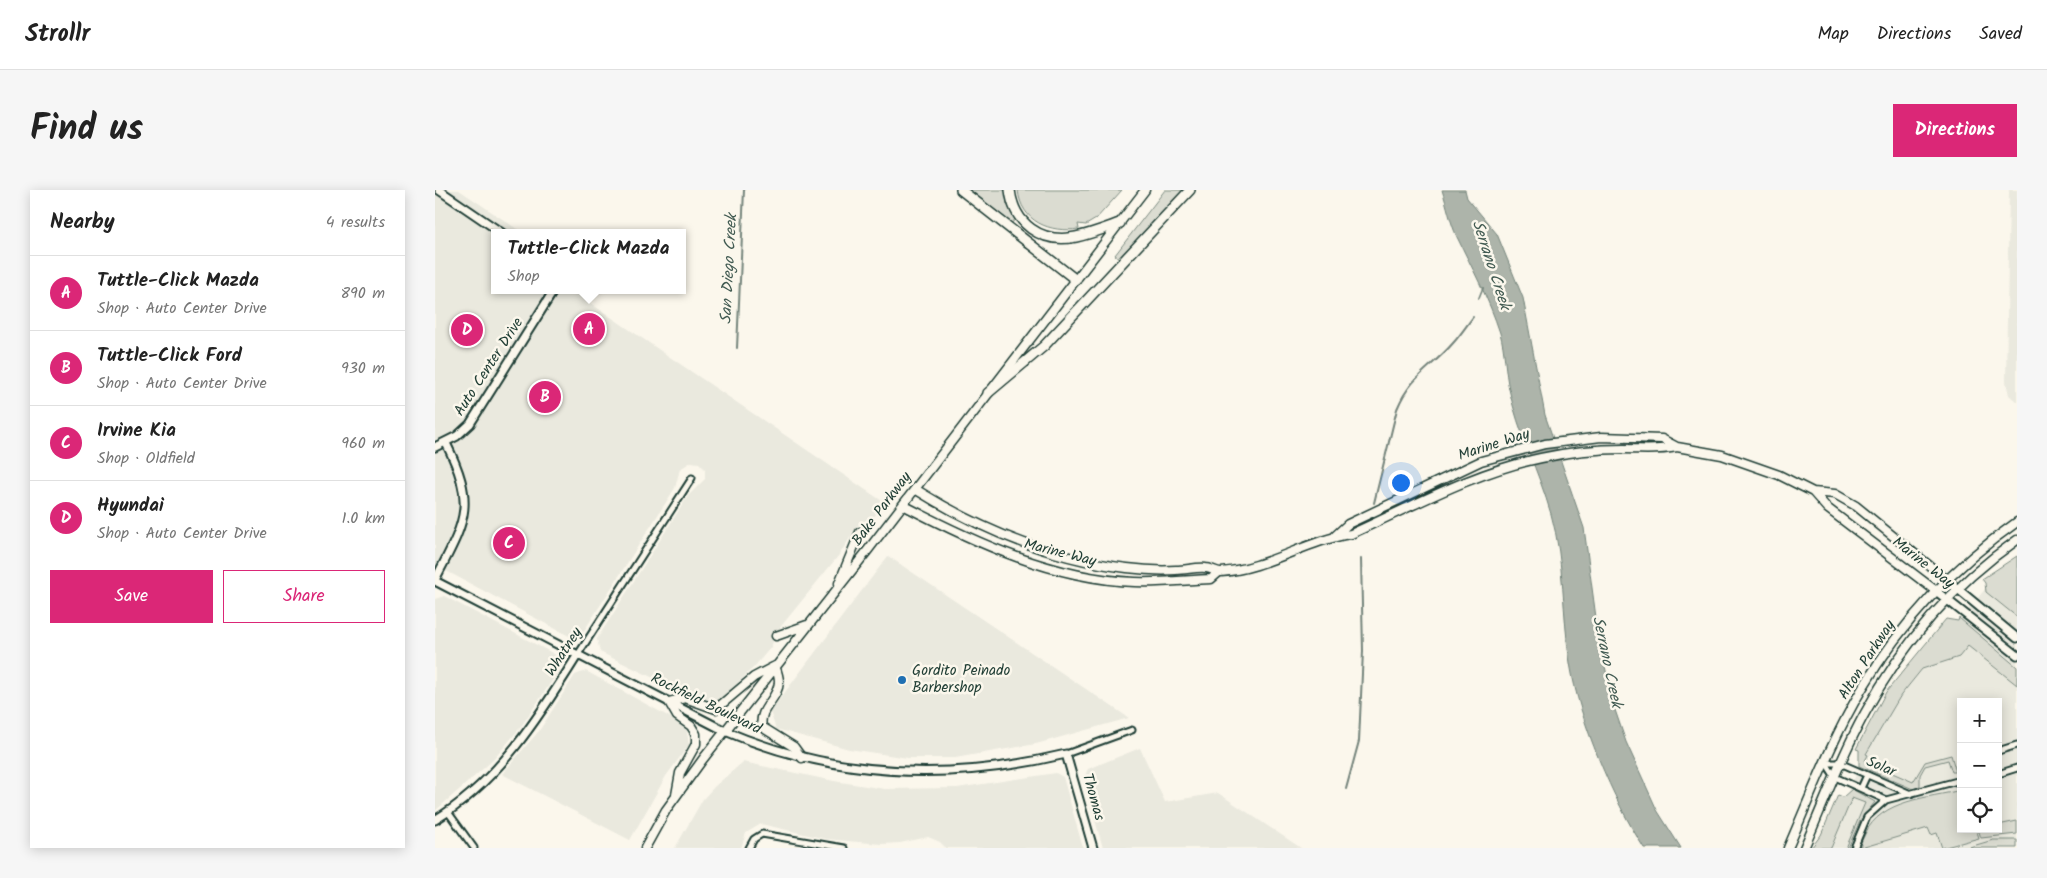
<!DOCTYPE html>
<meta charset="utf-8">
<style>
body{margin:0;font-family:Kalam,sans-serif;background:#f6f6f6;color:#222}
.controls{position:absolute;right:15px;bottom:15px;display:grid;overflow:hidden;border-radius:0px;box-shadow:0 2px 12px #0003}
.controls button{width:45px;height:45px;display:grid;place-items:center;padding:0;border:0;border-bottom:1px solid #e0e0e0;background:#fff;color:#222;font:25px sans-serif}
.you{position:absolute;left:965px;top:292px;width:18px;height:18px;margin:-12px;border:4px solid #fff;border-radius:50%;background:#1a73e8;box-shadow:0 0 0 8px #1a73e833}
.badge{display:grid;place-items:center;width:32px;height:32px;border-radius:50%;background:#db2777;color:#fff;font-size:16px;font-weight:700}
.pin{position:absolute;translate:-50% -50%;border:2px solid #fff;box-shadow:0 1px 5px #0006}
.popup{position:absolute;left:56px;top:39px;width:195px;height:65px;box-sizing:border-box;display:grid;place-content:center;border-radius:0px;background:#fff;filter:drop-shadow(0 1px 4px #0005);font-size:16px;white-space:nowrap;color:#767676}
.popup b{font-size:19px;color:#222}
.popup::after{content:'';position:absolute;left:50%;top:100%;margin-left:-10px;border:10px solid transparent;border-top-color:#fff}
.list{margin:0;padding:0;list-style:none}
h2{display:flex;justify-content:space-between;align-items:center;height:65px;margin:0;padding:0 20px;font-size:21px}
h2 small{font-size:16px;font-weight:400;color:#767676}
.list li{display:grid;grid-template-columns:32px 1fr auto;gap:15px;align-items:center;box-sizing:border-box;height:75px;padding:0 20px;border-top:1px solid #e0e0e0}
.list b{display:block;font-size:19px;white-space:nowrap}
.list p{margin:0;font-size:16px;white-space:nowrap;color:#767676}
.list em{font-size:16px;font-style:normal;color:#767676}
.actions{display:flex;gap:10px;padding:15px 20px}
.actions a{flex:1;padding:11px 0;border:1px solid #db2777;border-radius:0px;text-align:center;font-size:18px;color:#db2777}
.actions .main{background:#db2777;color:#fff}
.icon{flex:none;width:28px;height:28px;fill:none;stroke:currentColor;stroke-width:2;stroke-linecap:round;stroke-linejoin:round}
.map{position:relative;flex:none;width:1582px;height:658px;overflow:hidden;border-radius:0px}
header{display:flex;align-items:center;gap:30px;box-sizing:border-box;height:70px;padding:0 25px;background:#fff;border-bottom:1px solid #e0e0e0}
header strong{font-size:24px}
nav{display:flex;gap:28px;margin-inline-start:auto;font-size:18px}
.intro{display:flex;align-items:center;justify-content:space-between;box-sizing:border-box;height:120px;padding:0 30px}
h1{margin:0;font-size:35px}
.button{padding:12px 22px;border-radius:0px;background:#db2777;color:#fff;font-size:18px;font-weight:700}
main{display:flex;gap:30px;padding:0 30px}
aside{flex:1;background:#fff;border-radius:0px;box-shadow:0 2px 12px #0003}
.map>svg:first-child{display:block}
.built{fill:#eae9de;fill-rule:evenodd}
.green{fill:#dbdcd1;stroke:#7d8c82}
.water{fill:#adb4aa;stroke:#74847b}
.lines{fill:none;stroke-linecap:round;stroke-linejoin:round}
.stream{stroke:#74847b;stroke-width:2}
.street-casing{stroke:#1f3d34;stroke-width:9}
.secondary-casing{stroke:#1f3d34;stroke-width:11}
.primary-casing{stroke:#1f3d34;stroke-width:11}
.highway-casing{stroke:#1f3d34;stroke-width:12}
.street{stroke:#fbf7ec;stroke-width:5}
.secondary{stroke:#fbf7ec;stroke-width:7}
.primary{stroke:#fbf7ec;stroke-width:8}
.highway{stroke:#fbf7ec;stroke-width:9}
.poi-dot{fill:#1f6fb2;stroke:#fbf7ec;stroke-width:2}
.labels{text-anchor:middle;dominant-baseline:central;stroke-width:5;stroke-linejoin:round;paint-order:stroke}
.street-label{font-size:15px;fill:#1f3d34;stroke:#fbf7ec}
.poi-label{font-size:15px;fill:#1f3d34;stroke:#fbf7ec;text-anchor:start}
.water-label{font-size:16px;font-style:italic;fill:#425b52;stroke:#fbf7ec}
</style>
<header>
<strong>Strollr</strong>
<nav><a>Map</a><a>Directions</a><a>Saved</a></nav>
</header>
<div class="intro"><h1>Find us</h1><a class="button">Directions</a></div>
<main>
<aside>
<h2>Nearby<small>4 results</small></h2>
<ul class="list">
<li><span class="badge">A</span><div><b>Tuttle-Click Mazda</b><p>Shop · Auto Center Drive</p></div><em>890 m</em></li>
<li><span class="badge">B</span><div><b>Tuttle-Click Ford</b><p>Shop · Auto Center Drive</p></div><em>930 m</em></li>
<li><span class="badge">C</span><div><b>Irvine Kia</b><p>Shop · Oldfield</p></div><em>960 m</em></li>
<li><span class="badge">D</span><div><b>Hyundai</b><p>Shop · Auto Center Drive</p></div><em>1.0 km</em></li>
</ul>
<div class="actions"><a class="main">Save</a><a>Share</a></div>
</aside>
<div class="map">
<svg width="1582" height="658" viewBox="0 0 1582 658">
<rect width="100%" height="100%" fill="#fbf7ec"/>
<filter id="ink" filterUnits="userSpaceOnUse"><feTurbulence type="fractalNoise" baseFrequency=".02" numOctaves="2"/><feDisplacementMap in="SourceGraphic" scale="10" xChannelSelector="R" yChannelSelector="G"/><feConvolveMatrix kernelMatrix="1 2 1 2 8 2 1 2 1" color-interpolation-filters="sRGB"/></filter>
<g filter="url(#ink)">
<path class="built" d="M 0,0 L 24,0 L 88,43 L 60,43 L 60,100 L 136,100 L 450,313 L 432,335 L 426,331 L 404,365 L 343,440 L 336,457 L 319,477 L 289,506 L 276,516 L 165,462 L 162,449 L 253,306 L 270,289 L 270,279 L 264,273 L 256,272 L 245,279 L 240,298 L 147,444 L 136,447 L 0,375 Z
M 1574,0 L 1582,0 L 1582,212 L 1574,205 L 1571,192 Z
M 453,366 L 694,528 L 601,554 L 520,568 L 473,568 L 414,559 L 341,539 L 335,522 Z
M 1582,374 L 1582,658 L 1386,658 L 1431,564 L 1466,505 L 1554,394 ZM 1526,512 L 1563,512 L 1563,639 L 1526,639 Z
M 9,406 L 121,465 L 125,479 L 85,538 L 58,570 L 0,621 L 0,409 Z
M 151,481 L 251,536 L 254,555 L 231,586 L 195,650 L 67,584 L 104,541 L 140,485 Z
M 705,558 L 730,612 L 783,603 L 866,658 L 668,658 L 655,613 L 650,587 L 651,583 L 653,579 Z
M 308,572 L 399,591 L 450,599 L 522,598 L 621,583 L 628,587 L 648,658 L 511,658 L 505,652 L 493,647 L 465,653 L 446,654 L 391,649 L 326,634 L 311,643 L 306,658 L 240,658 L 268,609 L 280,596 Z"/>
<path class="green" d="M 535,0 L 570,0 L 572,14 L 580,29 L 577,33 Z
M 583,0 L 687,0 L 661,29 L 651,35 L 643,34 L 644,39 C 615,43 586,32 583,0 Z
M 730,0 L 748,0 L 684,68 L 680,65 Z
M 1582,366 L 1582,427 L 1551,402 L 1550,393 L 1547,389 Z
M 1524,428 L 1582,477 L 1582,495 L 1533,456 L 1524,467 L 1487,479 L 1466,505 L 1431,564 L 1433,565 L 1430,571 L 1478,592 L 1490,572 L 1516,565 L 1521,582 L 1517,582 L 1513,570 L 1490,576 L 1485,585 L 1485,596 L 1478,599 L 1424,576 L 1424,560 L 1421,559 L 1451,502 L 1511,429 L 1523,431 Z
M 1417,599 L 1440,612 L 1425,631 L 1413,658 L 1411,658 L 1430,613 L 1417,608 L 1396,658 L 1376,658 L 1386,645 L 1403,605 L 1408,607 Z
M 1526,600 L 1526,639 L 1541,639 L 1544,648 L 1507,658 L 1502,643 L 1496,645 L 1493,638 L 1426,658 C 1425,652 1428,649 1430,644 C 1446,609 1494,608 1526,600 Z
M 1582,631 L 1582,644 L 1546,648 L 1543,639 L 1563,639 L 1563,635 Z
M 1558,650 L 1582,650 L 1582,658 L 1531,658 Z"/>
<path class="water" d="M 1007,0 L 1030,0 L 1032,8 L 1062,44 L 1088,108 L 1110,225 L 1149,338 L 1164,450 L 1180,520 L 1191,552 L 1222,620 L 1246,658 L 1209,658 C 1178,610 1144,530 1135,473 C 1127,424 1130,373 1116,324 C 1104,282 1083,242 1074,199 C 1070,181 1070,161 1065,143 C 1054,109 1037,78 1022,47 C 1015,32 1012,15 1007,0 Z"/>
<g class="lines">
<path class="stream" d="M 1044,108 L 1048,98
M 302,158 L 309,0
M 939,313 L 962,219 C 976,185 997,178 1019,152 C 1026,144 1032,135 1038,127
M 911,599 L 924,551 L 928,461 L 926,369"/>
<defs>
<path id="street" d="M 142,466 L 257,288
M 1563,561 L 1582,555
M 631,564 L 697,540
M 1391,573 L 1405,573 L 1476,604
M 1391,573 L 1400,587 L 1451,610
M 1563,584 L 1582,578
M 1426,598 L 1432,585
M 13,622 L 39,658
M 314,658 L 319,649 L 327,644 L 409,658
M 1419,658 L 1432,627 L 1451,610 L 1526,590"/>
<path id="secondary" d="M 4,0 L 67,43
M 0,257 L 22,246 L 35,234 L 119,100
M 0,390 C 30,331 42,316 11,253
M 1512,390 L 1582,448
M 0,391 L 290,541 C 401,588 515,592 631,564 L 658,658
M 1501,401 L 1582,465
M 0,630 C 63,592 104,527 142,466"/>
<path id="primary" d="M 480,299 C 544,339 616,369 692,378 C 708,380 725,381 741,380 C 751,380 761,377 771,378 C 776,378 781,382 786,382 C 832,379 872,350 916,344 C 978,316 1039,282 1106,268 C 1133,262 1162,259 1189,259 C 1209,259 1222,261 1242,257
M 1378,302 L 1400,304 L 1421,316 L 1512,390
M 468,315 C 539,352 618,389 700,392 C 725,393 751,390 776,389 L 784,382
M 900,346 L 913,334 L 1046,271 L 1110,254 L 1166,247 L 1227,249 L 1242,257 L 1287,265 L 1344,285 L 1378,302 L 1392,318 L 1501,401
M 404,393 L 425,342
M 341,446 L 372,435
M 340,476 C 342,481 344,487 344,492 C 343,510 323,518 327,537 L 359,557 L 367,568
M 241,605 L 245,583 L 261,554 L 261,544 L 256,536 L 242,526 L 234,512 L 250,508 L 281,519 L 319,487 L 338,477
M 210,658 L 231,620 L 268,569 L 433,360 L 710,0
M 1353,658 C 1376,605 1397,549 1427,499 C 1466,433 1519,376 1582,332
M 1369,658 C 1389,613 1406,566 1430,523 C 1467,454 1519,394 1582,350"/>
<path id="highway" d="M 526,0 L 641,90
M 575,0 C 579,34 606,54 641,47 C 656,44 671,38 685,33
M 553,203 L 609,156 L 755,0"/>
</defs>
<use href="#street" class="street-casing"/>
<use href="#secondary" class="secondary-casing"/>
<use href="#primary" class="primary-casing"/>
<use href="#highway" class="highway-casing"/>
<use href="#street" class="street"/>
<use href="#secondary" class="secondary"/>
<use href="#primary" class="primary"/>
<use href="#highway" class="highway"/>
</g>
</g>
<circle class="poi-dot" cx="467" cy="490" r="5"/>
<g class="labels">
<g class="street-label">
<text transform="translate(54 177) rotate(-57)">Auto Center Drive</text>
<text transform="translate(1059 255) rotate(-18)">Marine Way</text>
<text transform="translate(447 319) rotate(-53)">Bake Parkway</text>
<text transform="translate(625 363) rotate(14)">Marine Way</text>
<text transform="translate(1488 373) rotate(38)">Marine Way</text>
<text transform="translate(129 462) rotate(-57)">Whatney</text>
<text transform="translate(1432 470) rotate(-57)">Alton Parkway</text>
<text transform="translate(271 514) rotate(26)">Rockfield Boulevard</text>
<text transform="translate(1446 577) rotate(23)">Solar</text>
<text transform="translate(658 607) rotate(74)">Thomas</text>
</g>
<g class="poi-label">
<text x="477" y="481">Gordito Peinado<tspan x="477" dy="17">Barbershop</tspan></text>
</g>
<g class="water-label">
<text transform="translate(1056 75) rotate(72)">Serrano Creek</text>
<text transform="translate(294 79) rotate(-87)">San Diego Creek</text>
<text transform="translate(1172 472) rotate(78)">Serrano Creek</text>
</g>
</g>
</svg>
<div class="controls">
<button>+</button>
<button>−</button>
<button><svg class="icon" aria-label="locate" viewBox="0 0 24 24"><circle cx="12" cy="12" r="6"/><path d="M12 2v4M12 18v4M2 12h4M18 12h4"/></svg></button>
</div>
<div class="you"></div>
<div class="pin badge" style="left:154px;top:139px">A</div>
<div class="popup"><b>Tuttle-Click Mazda</b>Shop</div>
<div class="pin badge" style="left:110px;top:207px">B</div>
<div class="pin badge" style="left:74px;top:353px">C</div>
<div class="pin badge" style="left:32px;top:140px">D</div>
</div>
</main>
